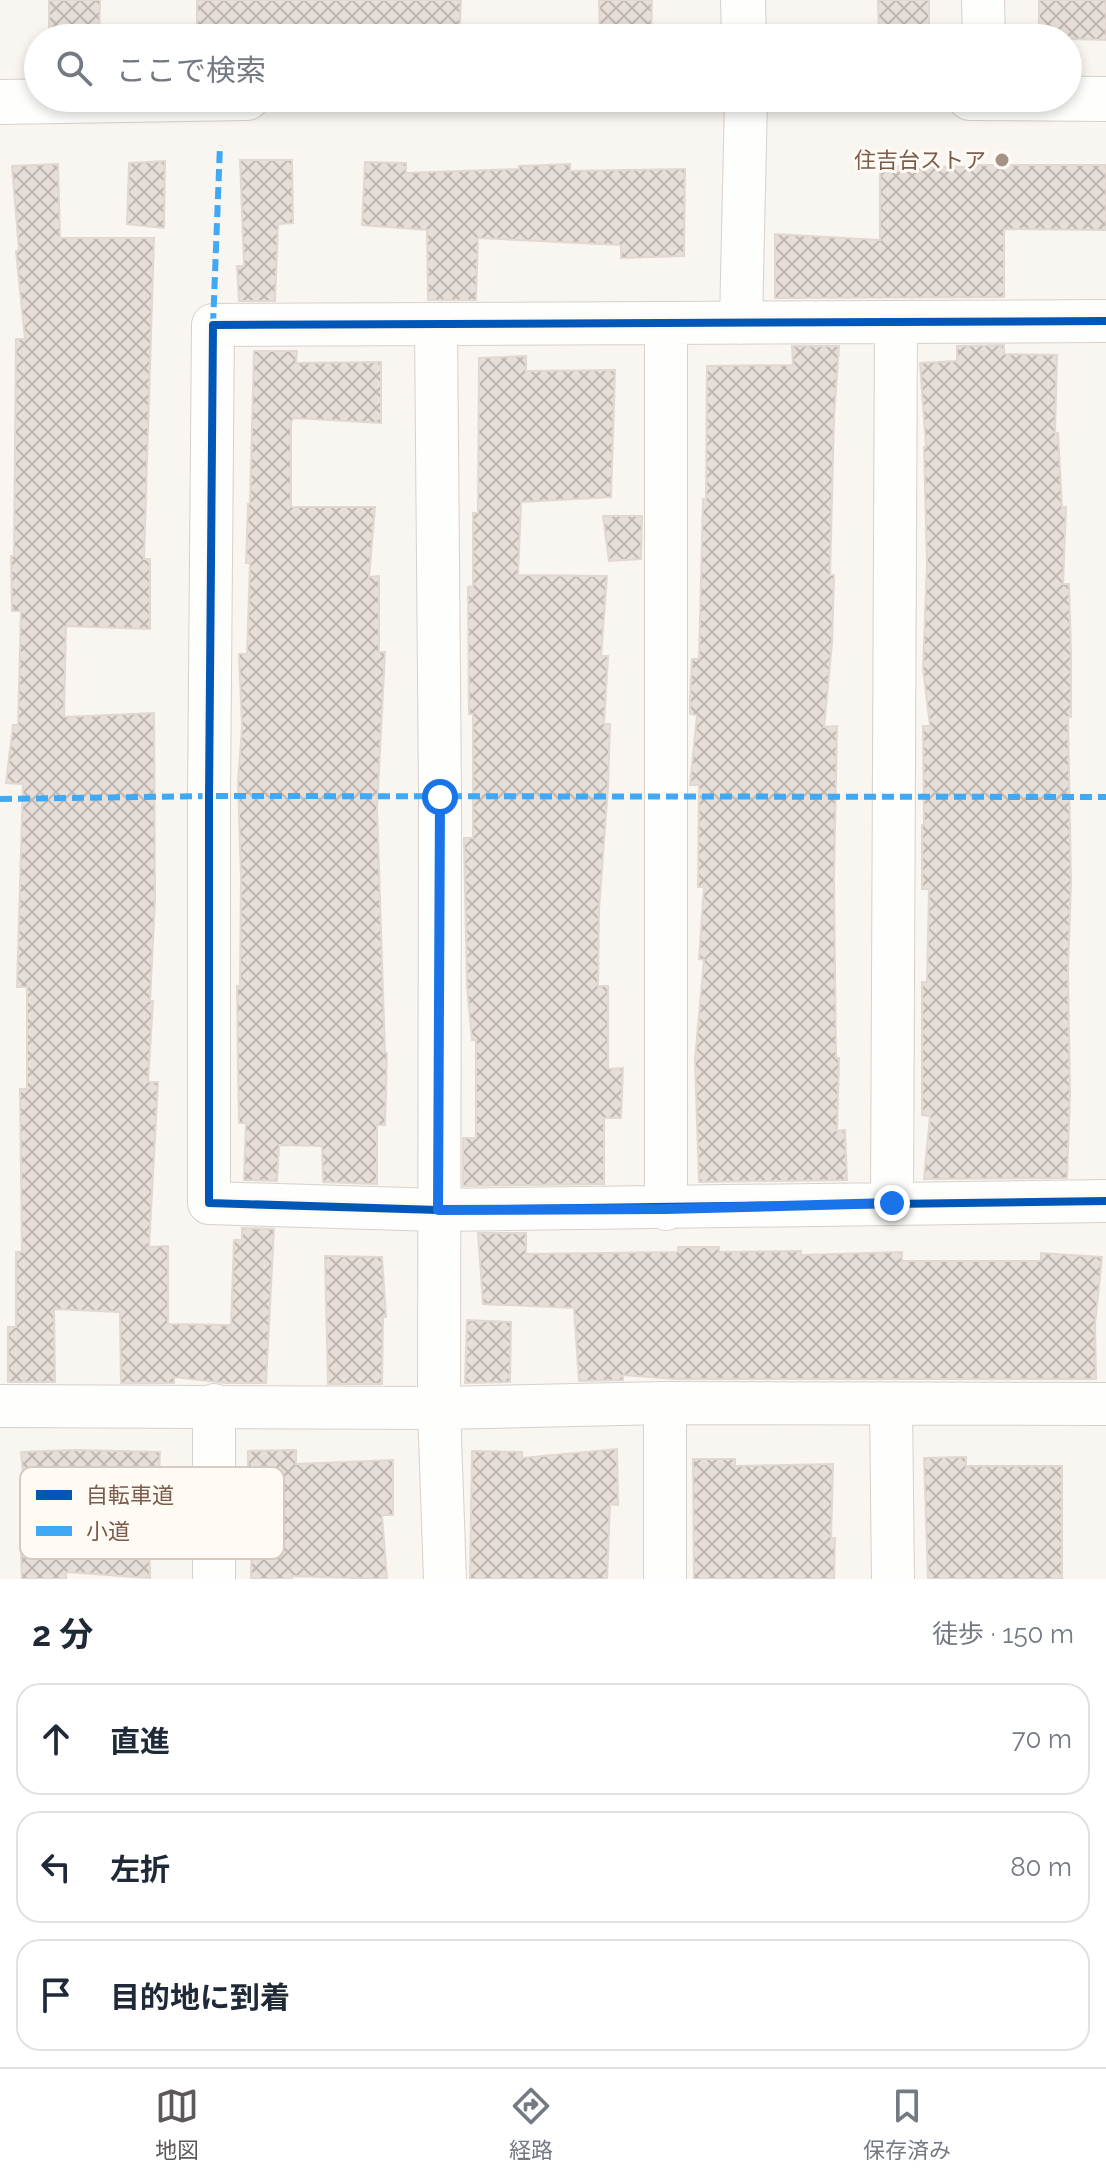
<!DOCTYPE html>
<html lang="ja">
<meta charset="utf-8">
<style>
body{margin:0;font-family:Raleway,"Noto Sans JP",sans-serif;background:#f2f2f3;color:#1f2937}
.stop{position:absolute;width:24px;height:24px;margin:-18px;border:6px solid #1a73e8;border-radius:50%;background:#fff}
.stop.end{background:#1a73e8;border-color:#fff;box-shadow:0 2px 8px #0008}
.list{margin:0;padding:0;list-style:none}
h2{display:flex;justify-content:space-between;align-items:center;height:104px;margin:0;padding:0 32px;font-size:34px}
h2 small{font-size:26px;font-weight:400;color:#747a83}
.list li{display:grid;grid-template-columns:52px 1fr auto;gap:24px;align-items:center;box-sizing:border-box;height:112px;margin:0 16px 16px;padding:0 16px;border:2px solid #e0e1e3;border-radius:24px}
.list b{display:block;font-size:30px;white-space:nowrap}
.list em{font-size:26px;font-style:normal;color:#747a83}
.icon{flex:none;width:44px;height:44px;fill:none;stroke:currentColor;stroke-width:2;stroke-linecap:round;stroke-linejoin:round}
.map{position:relative;flex:none;width:1106px;height:1579px;overflow:hidden}
.search{position:absolute;background:#fff;box-shadow:0 4px 12px #0003;left:24px;right:24px;top:24px;height:88px;display:flex;align-items:center;gap:20px;box-sizing:border-box;padding:0 28px;border-radius:44px;color:#747a83;font-size:30px}
.sheet{height:488px;background:#fff}
nav{display:flex;justify-content:space-around;align-items:center;box-sizing:border-box;height:112px;border-top:2px solid #e0e1e3;background:#fff;font-size:22px;color:#747a83}
nav a{display:grid;justify-items:center;gap:4px}
nav .on{color:#5c585b}
.map>svg:first-child{display:block}
.building{fill:url(#building-cross-hatch);stroke:#e2d8d2;stroke-width:2}
.lines{fill:none;stroke-linecap:round;stroke-linejoin:round}
.minor-casing{stroke:#d7d1cb;stroke-width:44}
.tertiary-casing{stroke:#d7d1cb;stroke-width:46}
.minor{stroke:#fefefd;stroke-width:42}
.tertiary{stroke:#fefefd;stroke-width:44}
.quiet{stroke:#3fa9f5;stroke-width:6;stroke-dasharray:12 6;stroke-linecap:butt}
.cycleway-casing{stroke:#fffaf3;stroke-width:13}
.cycleway{stroke:#0057b8;stroke-width:8}
.route{stroke:#1a73e8;stroke-width:10}
.poi-dot{fill:#a69286;stroke:#fffaf3;stroke-width:3}
.labels{text-anchor:middle;dominant-baseline:central;stroke-width:6;stroke-linejoin:round;paint-order:stroke}
.poi-label{font-size:22px;fill:#7a5c4d;stroke:#fffaf3;text-anchor:end}
.key{fill:#fffaf3;stroke:#d7cbc1;stroke-width:2}
.key-label{font-size:22px;fill:#7a5c4d}
</style>
<div class="map">
<svg width="1106" height="1579" viewBox="0 0 1106 1579">
<defs>
<pattern id="building-cross-hatch" width="8" height="8" patternUnits="userSpaceOnUse" patternTransform="scale(2)"><rect width="8" height="8" fill="#e6ded7"/><path d="M0 0l8 8M0 8l8-8" fill="none" stroke="#bfb7b1"/></pattern>
</defs>
<rect width="100%" height="100%" fill="#f9f5f0"/>
<path class="building" d="M 49,0 L 100,0 L 99,38 L 49,38 Z
M 197,0 L 461,0 L 459,38 L 197,38 Z
M 599,0 L 652,0 L 651,38 L 600,38 Z
M 878,0 L 929,0 L 929,38 L 879,38 Z
M 1039,0 L 1106,0 L 1106,40 L 1039,38 Z
M 240,160 L 292,160 L 293,223 L 278,224 L 275,301 L 239,301 L 237,266 L 244,266 Z
M 165,161 L 164,228 L 127,224 L 129,163 Z
M 365,162 L 406,163 L 406,173 L 519,169 L 519,166 L 570,164 L 570,171 L 685,169 L 684,256 L 621,258 L 621,245 L 478,238 L 476,300 L 428,300 L 427,230 L 362,225 Z
M 58,164 L 60,238 L 154,238 L 144,559 L 150,559 L 150,629 L 66,626 L 64,717 L 154,713 L 155,900 L 150,1001 L 153,1001 L 148,1082 L 158,1082 L 149,1247 L 168,1246 L 168,1324 L 231,1325 L 234,1240 L 242,1240 L 242,1228 L 274,1229 L 266,1383 L 226,1383 L 174,1377 L 174,1383 L 121,1383 L 120,1312 L 54,1309 L 55,1382 L 8,1382 L 8,1327 L 16,1327 L 16,1252 L 22,1252 L 20,1089 L 27,1089 L 27,987 L 17,987 L 23,784 L 6,783 L 13,725 L 18,725 L 21,611 L 12,611 L 11,556 L 14,556 L 16,339 L 25,339 L 16,251 L 19,250 L 12,166 Z
M 977,165 L 1106,165 L 1106,230 L 1004,229 L 1004,297 L 775,298 L 775,234 L 880,240 L 880,166 L 977,167 Z
M 1004,345 L 1004,354 L 1057,355 L 1055,433 L 1058,433 L 1062,508 L 1066,507 L 1063,584 L 1069,584 L 1071,653 L 1071,717 L 1068,717 L 1071,883 L 1068,971 L 1070,1094 L 1067,1178 L 924,1179 L 930,1116 L 922,1115 L 922,982 L 927,982 L 929,889 L 922,889 L 922,825 L 924,825 L 923,726 L 930,726 L 923,669 L 927,565 L 924,447 L 926,447 L 920,363 L 957,361 L 957,346 Z
M 792,346 L 839,346 L 834,417 L 830,575 L 834,575 L 832,643 L 824,727 L 837,726 L 834,880 L 836,1058 L 839,1058 L 837,1131 L 845,1130 L 847,1180 L 699,1182 L 695,1060 L 704,960 L 699,959 L 704,887 L 698,887 L 699,785 L 690,785 L 697,715 L 690,714 L 690,700 L 692,659 L 699,659 L 703,499 L 706,499 L 707,366 L 793,365 Z
M 254,351 L 297,351 L 296,363 L 381,362 L 381,423 L 294,418 L 291,422 L 291,507 L 375,507 L 369,577 L 379,576 L 379,652 L 385,652 L 377,809 L 385,1053 L 387,1053 L 385,1125 L 377,1125 L 377,1184 L 323,1182 L 322,1146 L 279,1145 L 277,1181 L 244,1180 L 246,1123 L 239,1123 L 238,1067 L 237,986 L 240,986 L 241,878 L 238,782 L 242,726 L 239,654 L 247,654 L 250,563 L 246,563 L 248,504 L 250,504 Z
M 526,356 L 526,371 L 615,370 L 611,497 L 521,502 L 518,575 L 607,576 L 601,656 L 608,656 L 604,724 L 610,724 L 608,787 L 599,909 L 598,986 L 608,986 L 608,1069 L 623,1068 L 621,1118 L 604,1118 L 604,1184 L 463,1186 L 463,1138 L 476,1138 L 476,1040 L 472,1040 L 467,987 L 464,838 L 473,838 L 473,714 L 469,714 L 468,587 L 473,586 L 473,513 L 478,513 L 479,358 Z
M 603,516 L 642,516 L 641,559 L 609,561 Z
M 478,1233 L 526,1233 L 526,1254 L 678,1252 L 678,1247 L 719,1247 L 719,1252 L 801,1251 L 801,1255 L 902,1252 L 902,1261 L 1041,1261 L 1041,1253 L 1102,1257 L 1095,1324 L 1096,1379 L 675,1379 L 623,1375 L 623,1380 L 579,1381 L 574,1308 L 483,1304 Z
M 325,1256 L 382,1257 L 386,1317 L 383,1317 L 382,1384 L 328,1384 Z
M 467,1320 L 511,1322 L 510,1382 L 465,1383 Z
M 617,1449 L 618,1505 L 610,1504 L 607,1579 L 470,1579 L 472,1451 L 522,1452 L 522,1458 Z
M 75,1450 L 160,1452 L 157,1515 L 149,1515 L 150,1578 L 66,1572 L 66,1579 L 22,1579 L 20,1531 L 28,1531 L 21,1452 Z
M 296,1450 L 296,1464 L 393,1460 L 393,1515 L 382,1515 L 387,1579 L 292,1576 L 292,1579 L 251,1579 L 252,1514 L 248,1514 L 248,1451 Z
M 966,1457 L 966,1466 L 1062,1466 L 1062,1579 L 928,1579 L 924,1458 Z
M 693,1459 L 735,1459 L 735,1466 L 833,1464 L 831,1538 L 835,1538 L 834,1579 L 694,1579 Z"/>
<g class="lines">
<defs>
<path id="minor" d="M 983,0 L 984,38
M 1106,321 L 213,325 L 209,796 L 209,1203 L 438,1210 L 1106,1201
M 666,323 L 666,1209
M 741,323 L 746,98
M 436,324 L 440,797 L 439,1408 L 445,1579
M 892,1203 L 896,322
M 665,1403 L 665,1579
M 214,1405 L 214,1579
M 891,1405 L 893,1579
M 0,1406 L 439,1408 L 665,1403 L 1106,1404"/>
<path id="tertiary" d="M 743,0 L 744,38
M 970,98 L 1106,99
M 0,102 L 247,98"/>
</defs>
<use href="#minor" class="minor-casing"/>
<use href="#tertiary" class="tertiary-casing"/>
<use href="#minor" class="minor"/>
<use href="#tertiary" class="tertiary"/>
<path class="quiet" d="M 213,325 L 220,145
M 0,799 L 209,796 L 1106,797"/>
<defs>
<path id="cycleway" d="M 1106,321 L 213,325 L 209,796 L 209,1203 L 438,1210 L 1106,1201"/>
</defs>
<use href="#cycleway" class="cycleway-casing"/>
<use href="#cycleway" class="cycleway"/>
</g>
<g class="lines">
<path class="route" d="M 440,797 L 438,1210 L 666,1209 L 892,1203"/>
</g>
<circle class="poi-dot" cx="1002" cy="160" r="8"/>
<g class="labels">
<g class="poi-label">
<text x="986" y="160">住吉台ストア</text>
</g>
</g>
<rect x="20" y="1467" width="264" height="92" rx="12" class="key"/>
<rect x="36" y="1490" width="36" height="10" fill="#0057b8"/>
<rect x="36" y="1526" width="36" height="10" fill="#3fa9f5"/>
<g class="key-label">
<text x="86" y="1503">自転車道</text>
<text x="86" y="1539">小道</text>
</g>
</svg>
<div class="stop" style="left:440px;top:797px"></div>
<div class="stop end" style="left:892px;top:1203px"></div>
<div class="search"><svg class="icon" aria-label="search" viewBox="0 0 24 24"><circle cx="10" cy="10" r="6"/><path d="M15 15l6 6"/></svg>ここで検索</div>
</div>
<section class="sheet">
<h2>2 分<small>徒歩 · 150 m</small></h2>
<ul class="list">
<li><svg class="icon" aria-label="ahead" viewBox="0 0 24 24"><path d="M12 20V5M6 11l6-6 6 6"/></svg><div><b>直進</b></div><em>70 m</em></li>
<li><svg class="icon" aria-label="left" viewBox="0 0 24 24"><path d="M17 20v-9H6M10 6l-5 5 5 5"/></svg><div><b>左折</b></div><em>80 m</em></li>
<li><svg class="icon" aria-label="arrive" viewBox="0 0 24 24"><path d="M6 21V4h12l-3 4 3 4H6"/></svg><div><b>目的地に到着</b></div></li>
</ul>
</section>
<nav>
<a class="on"><svg class="icon" aria-label="map" viewBox="0 0 24 24"><path d="M3 6l6-2 6 2 6-2v14l-6 2-6-2-6 2zM9 4v14M15 6v14"/></svg>地図</a>
<a><svg class="icon" aria-label="directions" viewBox="0 0 24 24"><path d="M12 3l9 9-9 9-9-9zM9 14v-3h6M13 9l2 2-2 2"/></svg>経路</a>
<a><svg class="icon" aria-label="saved" viewBox="0 0 24 24"><path d="M7 4h10v16l-5-4-5 4z"/></svg>保存済み</a>
</nav>
